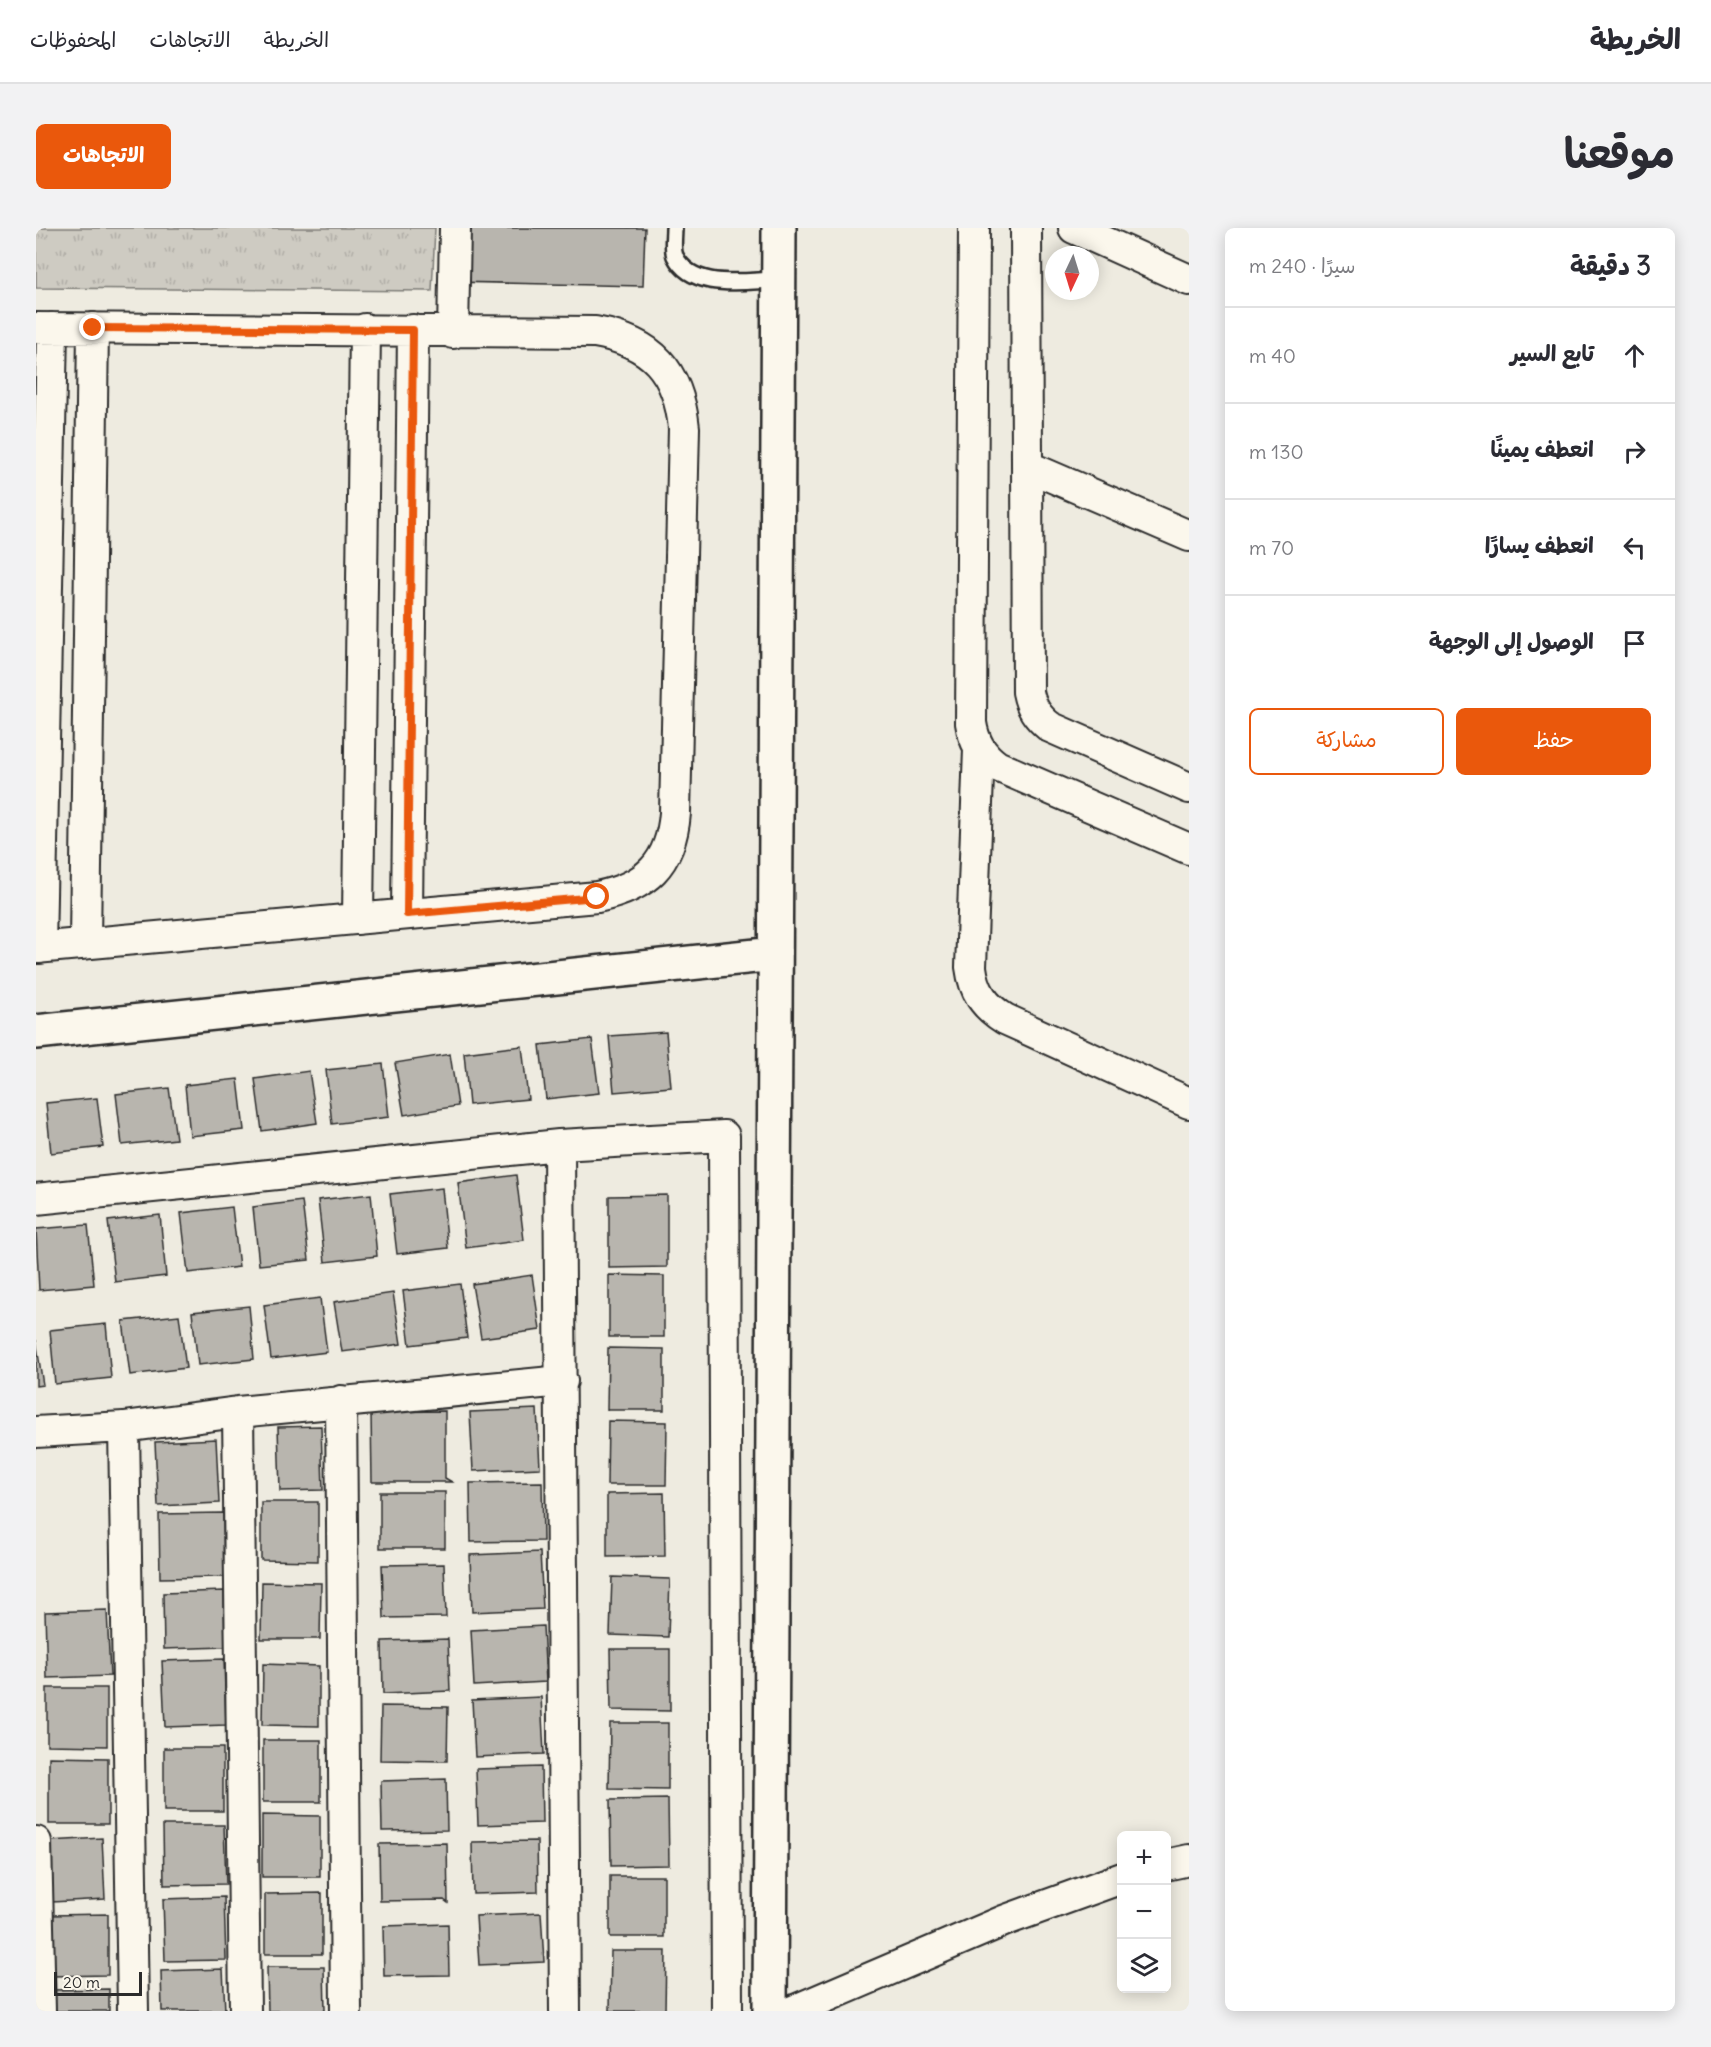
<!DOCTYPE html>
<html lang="ar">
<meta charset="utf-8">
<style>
body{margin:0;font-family:Delius,"Playpen Sans Arabic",sans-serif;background:#f2f2f3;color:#2b2b33;direction:rtl}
.controls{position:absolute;right:18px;bottom:18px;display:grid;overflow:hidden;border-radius:9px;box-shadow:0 3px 15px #0003}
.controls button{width:54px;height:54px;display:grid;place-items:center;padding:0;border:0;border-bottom:2px solid #e1e1e2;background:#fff;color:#2b2b33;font:30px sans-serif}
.compass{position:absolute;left:1009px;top:18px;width:54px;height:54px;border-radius:50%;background:#fff;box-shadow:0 3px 15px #0003;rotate:184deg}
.scale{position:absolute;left:18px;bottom:15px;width:88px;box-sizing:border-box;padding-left:6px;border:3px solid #2b2b2b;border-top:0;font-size:16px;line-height:21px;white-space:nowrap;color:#2b2b2b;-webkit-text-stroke:4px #fbf7ec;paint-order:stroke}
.stop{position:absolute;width:18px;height:18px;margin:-14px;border:4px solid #ea580c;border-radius:50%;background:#fff}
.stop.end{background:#ea580c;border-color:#fff;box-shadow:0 2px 6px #0008}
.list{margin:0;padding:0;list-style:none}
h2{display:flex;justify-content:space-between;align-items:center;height:78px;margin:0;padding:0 24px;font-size:26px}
h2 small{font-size:20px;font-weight:400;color:#7c7c81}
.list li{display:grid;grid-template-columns:39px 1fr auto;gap:18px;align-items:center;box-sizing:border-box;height:96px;padding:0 24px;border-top:2px solid #e1e1e2}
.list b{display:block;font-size:22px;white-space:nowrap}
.list em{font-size:20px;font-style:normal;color:#7c7c81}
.actions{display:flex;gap:12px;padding:18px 24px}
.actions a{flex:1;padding:14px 0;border:2px solid #ea580c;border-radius:9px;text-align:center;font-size:21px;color:#ea580c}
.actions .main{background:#ea580c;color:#fff}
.icon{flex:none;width:33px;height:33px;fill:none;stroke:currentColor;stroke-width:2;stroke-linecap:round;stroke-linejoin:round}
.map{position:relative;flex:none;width:1153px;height:1783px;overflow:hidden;direction:ltr;border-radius:9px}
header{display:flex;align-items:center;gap:36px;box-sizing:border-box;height:84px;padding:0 30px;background:#fff;border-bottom:2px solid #e1e1e2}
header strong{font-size:28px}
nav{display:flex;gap:33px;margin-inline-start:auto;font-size:21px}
.intro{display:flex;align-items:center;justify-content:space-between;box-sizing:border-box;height:144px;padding:0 36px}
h1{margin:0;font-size:42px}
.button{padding:15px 27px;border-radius:9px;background:#ea580c;color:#fff;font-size:21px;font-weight:700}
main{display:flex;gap:36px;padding:0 36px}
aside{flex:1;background:#fff;border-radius:9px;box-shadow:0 3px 15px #0003}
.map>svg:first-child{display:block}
.grass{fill:url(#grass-tufts);stroke:#7c7b76;stroke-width:1.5}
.building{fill:#b8b5ae;stroke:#2b2b2b;stroke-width:1.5}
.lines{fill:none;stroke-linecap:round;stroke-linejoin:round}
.service-casing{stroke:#2b2b2b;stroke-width:20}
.minor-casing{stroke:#2b2b2b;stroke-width:34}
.tertiary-casing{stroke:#2b2b2b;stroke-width:38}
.service{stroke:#fbf7ec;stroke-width:15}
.minor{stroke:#fbf7ec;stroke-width:30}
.tertiary{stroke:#fbf7ec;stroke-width:33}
.route{stroke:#ea580c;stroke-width:8}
</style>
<header>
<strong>الخريطة</strong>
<nav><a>الخريطة</a><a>الاتجاهات</a><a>المحفوظات</a></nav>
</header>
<div class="intro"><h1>موقعنا</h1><a class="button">الاتجاهات</a></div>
<main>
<aside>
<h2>3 دقيقة<small>سيرًا · 240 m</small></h2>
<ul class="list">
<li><svg class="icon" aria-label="ahead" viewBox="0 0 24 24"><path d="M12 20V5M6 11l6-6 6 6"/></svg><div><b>تابع السير</b></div><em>40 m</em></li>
<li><svg class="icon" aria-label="right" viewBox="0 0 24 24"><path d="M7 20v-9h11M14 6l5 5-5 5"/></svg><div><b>انعطف يمينًا</b></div><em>130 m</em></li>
<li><svg class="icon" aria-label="left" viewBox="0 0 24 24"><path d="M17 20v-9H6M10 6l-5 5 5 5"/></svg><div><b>انعطف يسارًا</b></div><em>70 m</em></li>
<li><svg class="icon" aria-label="arrive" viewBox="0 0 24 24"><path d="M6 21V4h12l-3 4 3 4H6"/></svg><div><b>الوصول إلى الوجهة</b></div></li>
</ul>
<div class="actions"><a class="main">حفظ</a><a>مشاركة</a></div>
</aside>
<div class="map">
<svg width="1153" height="1783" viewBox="0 0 1153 1783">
<defs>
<pattern id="grass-tufts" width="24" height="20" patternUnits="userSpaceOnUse" patternTransform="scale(1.5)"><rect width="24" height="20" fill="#cecbc2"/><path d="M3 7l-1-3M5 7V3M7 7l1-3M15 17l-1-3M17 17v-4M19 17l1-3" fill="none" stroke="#b1aea7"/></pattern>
</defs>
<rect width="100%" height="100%" fill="#eeebe0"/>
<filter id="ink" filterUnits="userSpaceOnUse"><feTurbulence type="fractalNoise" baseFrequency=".0167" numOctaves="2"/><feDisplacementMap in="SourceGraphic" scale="12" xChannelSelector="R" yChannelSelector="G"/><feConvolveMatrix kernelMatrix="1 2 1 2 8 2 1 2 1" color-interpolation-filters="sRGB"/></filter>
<g filter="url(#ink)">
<path class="grass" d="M 0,0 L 399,0 L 396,63 L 0,60 Z"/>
<path class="building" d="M 416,0 L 609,0 L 607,58 L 415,54 Z
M 630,804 L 635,859 L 578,864 L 573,808 Z
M 556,811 L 563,865 L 510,871 L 504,817 Z
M 486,818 L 492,871 L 433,877 L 428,825 Z
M 414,826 L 422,878 L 368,887 L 359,835 Z
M 347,836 L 353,889 L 296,896 L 290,842 Z
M 273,843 L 281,895 L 226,903 L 219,851 Z
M 202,851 L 208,902 L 154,908 L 149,857 Z
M 133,860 L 140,911 L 86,917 L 80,866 Z
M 61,870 L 67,919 L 15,925 L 10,875 Z
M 480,947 L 488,1012 L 430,1020 L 422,955 Z
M 406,960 L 412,1020 L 361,1026 L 354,966 Z
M 335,966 L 341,1028 L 289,1034 L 282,972 Z
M 631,967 L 631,1039 L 573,1040 L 573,968 Z
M 266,973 L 273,1032 L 223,1037 L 217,979 Z
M 196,979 L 203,1039 L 152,1045 L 145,985 Z
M 124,987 L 130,1048 L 79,1054 L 72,993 Z
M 52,997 L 58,1057 L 3,1062 L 0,1001 Z
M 496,1047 L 504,1102 L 445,1110 L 436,1056 Z
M 573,1047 L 628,1048 L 628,1109 L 573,1109 Z
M 424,1056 L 431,1110 L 374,1117 L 367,1063 Z
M 357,1065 L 365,1116 L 306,1124 L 298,1074 Z
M 284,1070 L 291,1124 L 235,1131 L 228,1077 Z
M 213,1078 L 218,1131 L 162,1137 L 156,1084 Z
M 143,1087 L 150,1140 L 94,1147 L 87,1093 Z
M 70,1096 L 75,1150 L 19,1156 L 14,1102 Z
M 0,1112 L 7,1157 L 0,1158 Z
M 572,1120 L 628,1121 L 628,1182 L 571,1182 Z
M 501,1181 L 504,1240 L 437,1243 L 434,1184 Z
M 409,1183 L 409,1250 L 416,1254 L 336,1254 L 335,1184 Z
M 572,1193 L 631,1194 L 630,1257 L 571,1257 Z
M 285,1198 L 287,1262 L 244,1263 L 242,1199 Z
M 180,1211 L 183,1275 L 122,1278 L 119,1214 Z
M 506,1254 L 507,1313 L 435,1314 L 434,1255 Z
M 344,1264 L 409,1264 L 409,1320 L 344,1320 Z
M 628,1265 L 629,1328 L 571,1329 L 571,1266 Z
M 225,1274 L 282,1274 L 282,1333 L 225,1332 Z
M 187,1285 L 188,1349 L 124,1350 L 123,1286 Z
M 504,1324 L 507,1381 L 436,1384 L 434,1327 Z
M 408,1336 L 410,1389 L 348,1390 L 346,1337 Z
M 576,1349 L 634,1351 L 632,1409 L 574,1407 Z
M 226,1354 L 285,1355 L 284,1411 L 225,1411 Z
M 188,1363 L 189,1419 L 128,1421 L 127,1365 Z
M 71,1382 L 74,1447 L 76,1448 L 11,1450 L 9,1384 Z
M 507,1398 L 510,1454 L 438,1458 L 435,1402 Z
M 412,1411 L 414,1463 L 347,1466 L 346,1413 Z
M 574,1421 L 634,1421 L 634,1483 L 575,1482 Z
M 188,1431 L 190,1497 L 129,1499 L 126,1433 Z
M 227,1436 L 283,1438 L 283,1498 L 226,1497 Z
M 11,1460 L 71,1460 L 71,1518 L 11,1517 Z
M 505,1469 L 508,1526 L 439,1529 L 436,1472 Z
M 345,1478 L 412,1479 L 411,1533 L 344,1532 Z
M 574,1495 L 632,1495 L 632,1562 L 573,1561 Z
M 227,1512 L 285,1512 L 285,1574 L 227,1574 Z
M 128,1520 L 187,1520 L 187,1583 L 128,1583 Z
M 13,1529 L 72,1530 L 72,1596 L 13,1596 Z
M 505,1539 L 506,1595 L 442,1597 L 440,1541 Z
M 410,1551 L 411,1602 L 346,1603 L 345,1553 Z
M 632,1571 L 633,1637 L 575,1638 L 574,1572 Z
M 226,1587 L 284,1588 L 284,1649 L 226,1649 Z
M 127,1597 L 188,1597 L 190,1656 L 128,1657 Z
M 66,1610 L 69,1671 L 16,1674 L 13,1613 Z
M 501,1613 L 502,1664 L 437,1666 L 436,1614 Z
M 411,1615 L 412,1675 L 408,1672 L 344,1673 L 343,1616 Z
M 574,1648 L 628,1648 L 628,1709 L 574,1709 Z
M 286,1665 L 286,1726 L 229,1726 L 229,1666 Z
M 188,1669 L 190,1732 L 129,1733 L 127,1671 Z
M 505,1685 L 508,1734 L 443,1737 L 440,1688 Z
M 72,1686 L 72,1747 L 15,1748 L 14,1687 Z
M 412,1696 L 413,1747 L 348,1748 L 347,1698 Z
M 575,1723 L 630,1723 L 629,1783 L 574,1783 Z
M 231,1739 L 288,1739 L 289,1783 L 232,1783 Z
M 187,1741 L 189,1783 L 126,1783 L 125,1743 Z
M 73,1761 L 73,1783 L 14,1783 L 14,1762 Z"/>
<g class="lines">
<defs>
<path id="service" d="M 638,0 C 638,8 636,21 639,28 C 657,64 710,52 743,52"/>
<path id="minor" d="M 938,0 L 935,495 C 938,514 945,526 961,538 L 1153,621
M 990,0 L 992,464 C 995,479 1001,489 1014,499 L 1153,560
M 1038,0 L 1153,52
M 0,100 L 559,104 C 616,114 642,142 648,200 L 639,585 C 635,636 610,659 561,669 L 0,720
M 417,105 L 419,0
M 993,239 L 1153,308
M 943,521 L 935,739 C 938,763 948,778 969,791 L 1153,875
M 371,686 L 377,102
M 322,691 L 329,101
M 49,715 L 57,100
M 4,720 L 16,100
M 523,917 L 688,908 L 691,1783
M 0,971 L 523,917 L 529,1783
M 305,1173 L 310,1783
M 202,1184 L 209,1783
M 88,1199 L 97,1783
M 0,1204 L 88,1199 L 202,1184 L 526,1153
M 0,1614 L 4,1783
M 1130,1637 L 1153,1632
M 757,1783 L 970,1692 L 1086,1650"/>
<path id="tertiary" d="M 0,804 L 738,726
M 734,1783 L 743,0"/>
</defs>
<use href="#service" class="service-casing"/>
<use href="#minor" class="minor-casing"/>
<use href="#tertiary" class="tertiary-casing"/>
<use href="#service" class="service"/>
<use href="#minor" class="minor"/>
<use href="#tertiary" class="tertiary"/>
</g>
</g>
<g class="lines" filter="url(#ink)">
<path class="route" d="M 57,100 L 377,102 L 371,686 L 561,669"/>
</g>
</svg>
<div class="controls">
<button>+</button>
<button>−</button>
<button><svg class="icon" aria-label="layers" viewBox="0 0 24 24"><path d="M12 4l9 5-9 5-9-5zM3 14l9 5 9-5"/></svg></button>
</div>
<svg class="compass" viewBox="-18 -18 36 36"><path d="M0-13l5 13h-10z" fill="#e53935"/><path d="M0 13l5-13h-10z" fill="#7c7c81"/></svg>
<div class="scale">20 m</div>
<div class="stop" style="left:561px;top:669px"></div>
<div class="stop end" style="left:57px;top:100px"></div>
</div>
</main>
